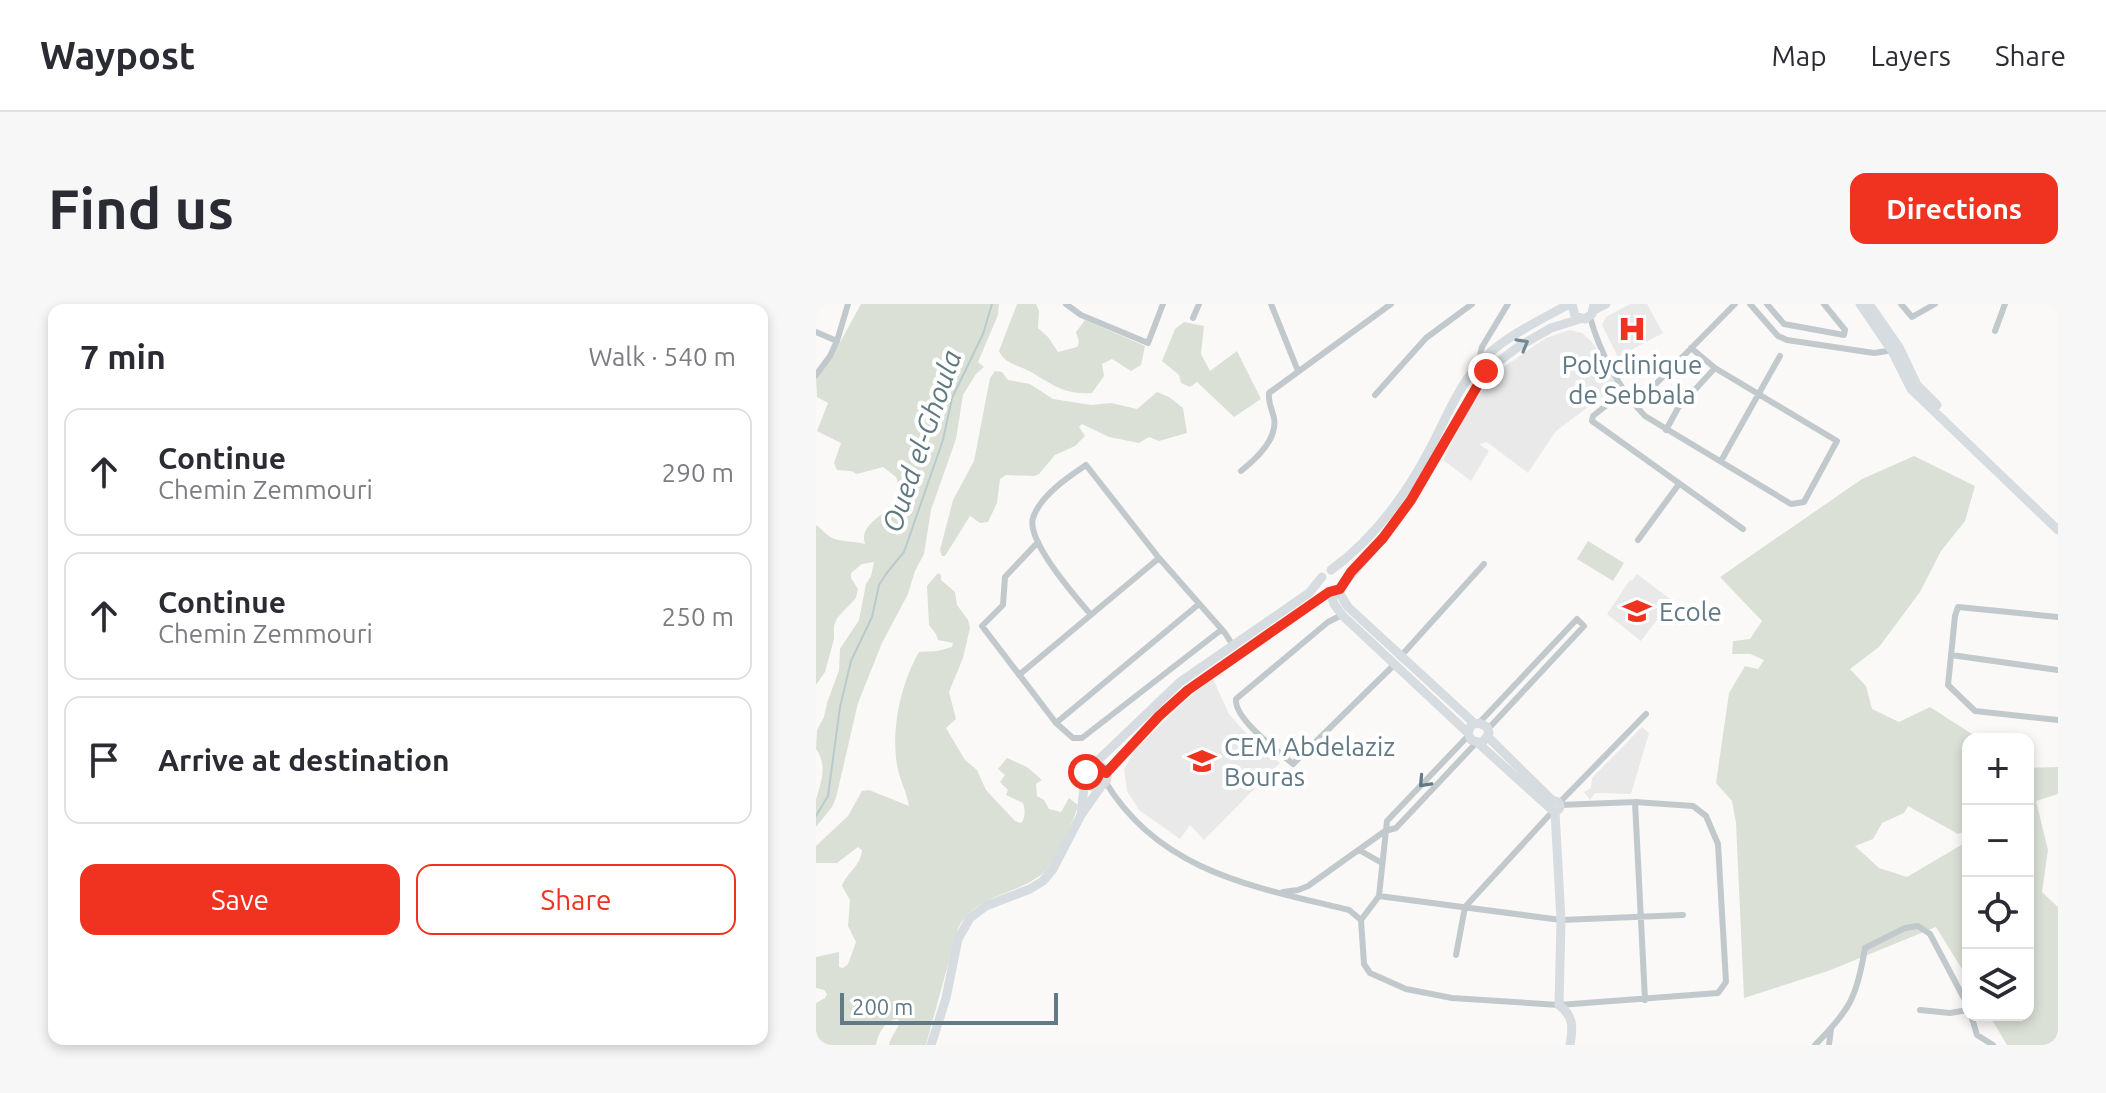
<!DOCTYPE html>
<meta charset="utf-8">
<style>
body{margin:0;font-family:Ubuntu,sans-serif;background:#f7f7f7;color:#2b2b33}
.controls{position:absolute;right:24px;bottom:24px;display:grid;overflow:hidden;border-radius:16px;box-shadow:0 4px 12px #0003}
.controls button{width:72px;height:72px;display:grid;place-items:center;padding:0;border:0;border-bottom:2px solid #e1e1e2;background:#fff;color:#2b2b33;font:40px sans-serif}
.scale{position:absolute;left:24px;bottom:20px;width:218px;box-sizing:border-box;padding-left:8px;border:4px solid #627a85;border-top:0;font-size:22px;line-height:28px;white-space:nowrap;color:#627a85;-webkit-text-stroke:6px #fff;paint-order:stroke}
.stop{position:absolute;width:24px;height:24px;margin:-18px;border:6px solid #f03221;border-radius:50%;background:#fff}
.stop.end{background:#f03221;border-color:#fff;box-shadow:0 2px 8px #0008}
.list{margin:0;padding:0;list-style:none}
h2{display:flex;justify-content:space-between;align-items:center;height:104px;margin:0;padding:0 32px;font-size:34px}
h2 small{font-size:26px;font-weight:400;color:#7c7c81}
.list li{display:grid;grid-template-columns:52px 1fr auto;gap:24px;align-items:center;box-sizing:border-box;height:128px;margin:0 16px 16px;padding:0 16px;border:2px solid #e1e1e2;border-radius:16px}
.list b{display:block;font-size:30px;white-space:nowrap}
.list p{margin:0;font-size:26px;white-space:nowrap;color:#7c7c81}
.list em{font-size:26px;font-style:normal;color:#7c7c81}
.actions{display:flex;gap:16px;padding:24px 32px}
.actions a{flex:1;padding:18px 0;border:2px solid #f03221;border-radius:16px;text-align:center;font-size:28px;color:#f03221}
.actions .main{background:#f03221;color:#fff}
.icon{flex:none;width:44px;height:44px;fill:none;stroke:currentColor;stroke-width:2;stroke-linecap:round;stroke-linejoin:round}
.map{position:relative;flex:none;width:1242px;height:741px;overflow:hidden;border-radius:16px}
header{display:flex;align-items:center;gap:48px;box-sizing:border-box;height:112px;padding:0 40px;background:#fff;border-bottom:2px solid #e1e1e2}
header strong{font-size:38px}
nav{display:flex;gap:44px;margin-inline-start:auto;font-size:28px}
.intro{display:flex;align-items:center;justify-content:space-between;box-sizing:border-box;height:192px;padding:0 48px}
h1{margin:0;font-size:56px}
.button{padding:20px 36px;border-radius:16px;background:#f03221;color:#fff;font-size:28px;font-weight:700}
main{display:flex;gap:48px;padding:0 48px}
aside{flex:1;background:#fff;border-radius:16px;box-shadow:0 4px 12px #0003}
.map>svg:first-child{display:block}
.built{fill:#e8e9e8}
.green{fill:#dbe0d6}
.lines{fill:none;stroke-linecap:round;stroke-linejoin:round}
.stream{stroke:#b9cacc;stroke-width:2}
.street{stroke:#c2c9cc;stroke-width:6}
.secondary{stroke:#d6dcdf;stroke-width:9}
.oneway{stroke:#738992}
.oneway2{stroke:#627a85}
.route{stroke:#f03221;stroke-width:10}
.labels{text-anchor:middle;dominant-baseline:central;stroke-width:8;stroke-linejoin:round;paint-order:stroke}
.poi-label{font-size:26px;fill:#627a85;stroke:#fff;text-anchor:start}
.water-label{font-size:28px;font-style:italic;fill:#5e7a7e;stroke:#fff}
</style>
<header>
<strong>Waypost</strong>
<nav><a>Map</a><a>Layers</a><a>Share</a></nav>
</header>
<div class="intro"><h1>Find us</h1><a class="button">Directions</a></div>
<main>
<aside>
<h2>7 min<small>Walk · 540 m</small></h2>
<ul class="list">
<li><svg class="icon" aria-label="ahead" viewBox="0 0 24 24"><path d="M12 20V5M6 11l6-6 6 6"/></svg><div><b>Continue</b><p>Chemin Zemmouri</p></div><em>290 m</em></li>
<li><svg class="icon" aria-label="ahead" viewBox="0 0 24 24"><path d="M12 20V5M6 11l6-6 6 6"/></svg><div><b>Continue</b><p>Chemin Zemmouri</p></div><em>250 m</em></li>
<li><svg class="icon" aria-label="arrive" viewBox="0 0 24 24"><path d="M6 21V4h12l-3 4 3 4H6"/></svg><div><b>Arrive at destination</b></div></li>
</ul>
<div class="actions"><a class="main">Save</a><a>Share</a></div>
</aside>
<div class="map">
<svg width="1242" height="741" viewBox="0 0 1242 741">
<rect width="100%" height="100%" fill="#faf9f7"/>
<path class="built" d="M 814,0 L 831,0 L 847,29 L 802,53 L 786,21 L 790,13 Z
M 754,26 L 766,29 L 776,38 L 803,80 L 740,127 L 712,169 L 671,138 L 663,140 L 673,147 L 655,177 L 627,156 L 653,104 L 679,69 L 730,34 Z
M 821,270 L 854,295 L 850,301 L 851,303 L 825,337 L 791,310 L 814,276 L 816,277 Z
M 397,375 L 413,410 L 437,437 L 464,459 L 388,536 L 374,521 L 364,535 L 323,506 L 311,487 L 308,465 L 319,446 L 371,395 Z
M 826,423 L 833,429 L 815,490 L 779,489 L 774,496 L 768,488 L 775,484 L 776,474 Z"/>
<path class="green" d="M 45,0 L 183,0 L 182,11 L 162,58 L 168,63 L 160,70 L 147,91 L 140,135 L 115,206 L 108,250 L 99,267 L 92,290 L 66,339 L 42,399 L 20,494 L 16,503 L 0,523 C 0,515 0,503 0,496 C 5,477 12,462 0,445 L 1,426 L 8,413 L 11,399 L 23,366 L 24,345 L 43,316 L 50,280 L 55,272 L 58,258 L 46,260 L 35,269 L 35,274 L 42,285 L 40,294 L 21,314 L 18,322 L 18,335 L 9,368 L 0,381 L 0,221 C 6,225 10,231 16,234 C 25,238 38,237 49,240 C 40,212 94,209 80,173 L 67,163 L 41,170 L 35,167 L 21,166 L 18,159 L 25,139 L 1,127 L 12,99 L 1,93 L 0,74 L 22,42 Z
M 201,0 L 220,0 L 223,7 L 222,24 L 232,33 L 242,48 L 261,43 L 263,38 L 260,28 L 269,16 L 329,42 L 325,61 L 315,67 L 296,55 L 286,60 L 288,72 L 276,89 C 244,91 235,78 209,65 C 199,61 188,58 183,47 Z
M 368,18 L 388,22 L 385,50 L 394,67 L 421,47 L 445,95 L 418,113 L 381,78 L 374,83 L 365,79 L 363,71 L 346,57 L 359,25 Z
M 179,67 L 186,68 L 192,76 L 214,80 L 237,95 L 275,101 L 295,99 L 321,105 L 341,88 L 353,93 L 367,104 L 371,129 L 343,137 L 333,133 L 323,139 L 293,133 L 266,120 L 263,123 L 269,132 L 259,142 L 239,151 L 223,170 L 218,172 L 190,171 L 184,175 L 181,199 L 172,218 L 164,219 L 154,212 L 129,252 L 126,252 L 124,246 L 137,196 L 158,157 L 174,74 Z
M 1098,152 L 1159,182 L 1149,217 L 1125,247 L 1104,288 L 1063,343 L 1034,365 L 1050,382 L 1056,405 L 1083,418 L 1114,403 L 1159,432 L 1159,435 L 1152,435 L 1152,526 L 1142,530 L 1092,502 L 1088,509 L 1066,519 L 1057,535 L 1039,542 L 1063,564 L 1091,573 L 1152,537 L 1152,675 L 1120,623 L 1012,667 L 928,694 L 920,519 L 916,497 L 900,479 L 913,389 L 929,362 L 942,365 L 948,356 L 934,350 L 916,350 L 917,337 L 934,335 L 946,317 L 904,273 L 1046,175 Z
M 772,237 L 808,259 L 797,277 L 761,255 Z
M 122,269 L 125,271 L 125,276 L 139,288 L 141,301 L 152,316 L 154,324 L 147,354 L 133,388 L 140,415 L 130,424 L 149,456 L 161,466 L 170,486 L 199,517 L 205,519 C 210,513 209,506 207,499 L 190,491 L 192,486 L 184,478 L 189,471 L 182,465 L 191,454 L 211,463 L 226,476 L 220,480 L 221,492 L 228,496 L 233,505 L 245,508 L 253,494 L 262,501 L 259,511 C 251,529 241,558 225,571 C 197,592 160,591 142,624 L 110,741 L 73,741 C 75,731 82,726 84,717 L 81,715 C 68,717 62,730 60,741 L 0,741 L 0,699 L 9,694 L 11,690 L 8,686 L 0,684 L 0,653 L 23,648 L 23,663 L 27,664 L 32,660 L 40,638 L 32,622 L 34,596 L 26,582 C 31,568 45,562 46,546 L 42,543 L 21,559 L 0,559 L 0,542 L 32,512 L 46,487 L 53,486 L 93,502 C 91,490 85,478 82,466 C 74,429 84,381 103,348 L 121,347 L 136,343 L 137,339 L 122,336 L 120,330 L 113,321 L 111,282 Z
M 1242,463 L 1242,490 L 1220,497 L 1232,546 L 1226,588 L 1242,603 L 1242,741 L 1191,741 L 1173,711 L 1212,711 L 1212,464 Z"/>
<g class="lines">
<path class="stream" d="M 0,512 L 12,492 L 24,403 L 35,357 L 56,313 L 63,281 L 70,270 L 88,248 L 127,136 L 136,94 L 167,30 L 176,0"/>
<path class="street" d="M 250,0 L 265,11 L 332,39 L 347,0
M 455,0 L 482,67
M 934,0 L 962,32 L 971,36 L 1058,49 L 1078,46
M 951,0 L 968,20 L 1028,31 L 1029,26 L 1008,0
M 1085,0 L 1096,13 L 1119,0
M 774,13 C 784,49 803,85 829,112 L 975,200 L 988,198 L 1021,137 L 899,64 L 875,44
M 377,14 L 383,0
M 1179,27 L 1189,0
M 0,28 L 21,37 L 14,52 L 0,71
M 21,37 L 32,0
M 662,60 L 666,43 L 692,0
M 808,87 L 777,112 L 776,117 L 927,225
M 559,91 L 610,34 L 656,0
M 819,101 L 919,0
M 850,126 L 862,104 L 899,64
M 905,157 L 964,52
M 425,167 C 439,156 462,135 458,114 C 456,105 452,99 453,89 L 575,0
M 822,236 L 863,180
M 222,238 L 189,273 L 187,301 L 166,322 L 240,419 L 257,434 L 266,434 L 405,326
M 275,311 C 260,293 210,237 217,214 C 224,192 252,173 270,161 L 343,254 L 409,329 L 416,340
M 526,311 L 512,318 L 420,395 C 418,415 462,447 477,460 L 579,360
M 1242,313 L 1142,303 L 1139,312 L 1132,381 L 1159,407 L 1242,416
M 1135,351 L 1242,366
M 584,353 L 668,260
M 203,371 L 343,254
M 240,419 L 383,300
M 663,419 L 761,315 L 768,322 L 672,425
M 289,477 C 343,568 439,583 533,606 L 545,616 L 548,660 L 554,669 L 590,685 L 636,694 L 743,701 L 902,689 L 910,678 L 902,540 L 890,512 L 877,502 L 819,498 L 744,501
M 819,498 L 829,696
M 743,499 L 830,410
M 543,546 L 566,559
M 467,588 L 482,586 L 492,582 L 569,527 L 580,524 L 660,439
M 563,592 L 745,616 L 867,611
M 545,616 L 563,592 L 571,517 L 652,432
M 640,651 L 649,603 L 737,507
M 1104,706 L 1134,709 L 1152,706
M 1155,711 L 1161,731 L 1177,741
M 999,741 C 1034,706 1041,693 1049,644 L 1089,624 L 1102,622 L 1114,630 L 1152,702
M 1013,741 L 1015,725"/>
<path class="secondary" d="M 756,0 L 759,12 L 769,15 L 776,10 L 778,0
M 1044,0 L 1076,47 L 1095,85 L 1242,226
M 1053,0 L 1083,43 L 1101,81 L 1121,101
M 778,6 L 790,0
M 515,266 C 559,234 590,191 615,143 C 629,116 641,86 661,62 C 683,35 723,17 753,0
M 528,279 L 567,234 L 595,196 L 670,67 L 702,43 L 735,24 L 764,15
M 522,287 L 532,303 L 658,419
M 514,288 L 518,300 L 526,311 L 652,429 L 655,436 L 666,439 L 673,429 L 671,423 L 663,419 L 655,421 L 652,429
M 672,433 L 737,497
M 662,439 L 735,505
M269 472a11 11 0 1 1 22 0a11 11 0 1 1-22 0Z
M 275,463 L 364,378 L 493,289 L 506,273
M 290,469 L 343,412 L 372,386 L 513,288
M734 502a5 5 0 1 1 10 0a5 5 0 1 1-10 0Z
M 739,508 L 745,616 L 743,701 C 758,712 757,724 754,741
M 265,511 L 269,475
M 115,741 L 130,694 L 142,635 L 154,614 L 170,602 L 214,585 L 227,577 L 237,565 L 265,511 L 286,481"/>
</g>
<defs><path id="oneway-chevron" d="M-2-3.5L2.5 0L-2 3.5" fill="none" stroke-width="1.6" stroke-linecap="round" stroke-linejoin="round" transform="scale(2)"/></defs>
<use class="oneway" href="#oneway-chevron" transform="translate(707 40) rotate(-30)"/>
<use class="oneway2" href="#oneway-chevron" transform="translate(608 478) rotate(133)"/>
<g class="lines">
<path class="route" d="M 270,468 L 275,463 L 282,462 L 290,469 L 343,412 L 372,386 L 513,288 L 524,285 L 535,268 L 567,234 L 595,196 L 670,67"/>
</g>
<defs>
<symbol id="hospital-bare" viewBox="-9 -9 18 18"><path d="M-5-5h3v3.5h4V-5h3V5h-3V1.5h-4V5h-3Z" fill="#f03221" stroke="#fff" stroke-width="2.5" paint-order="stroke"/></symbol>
<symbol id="school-bare" viewBox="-9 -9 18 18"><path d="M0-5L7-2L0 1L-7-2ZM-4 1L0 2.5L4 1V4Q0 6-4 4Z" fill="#f03221" stroke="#fff" stroke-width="2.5" paint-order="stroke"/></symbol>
</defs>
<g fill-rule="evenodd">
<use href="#hospital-bare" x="796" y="5" width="40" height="40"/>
<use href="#school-bare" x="801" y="287" width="40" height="40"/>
<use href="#school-bare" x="366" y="437" width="40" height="40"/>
</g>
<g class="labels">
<g class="poi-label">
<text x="816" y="60" text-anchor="middle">Polyclinique<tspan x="816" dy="30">de Sebbala</tspan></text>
<text x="843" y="307">Ecole</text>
<text x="408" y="442">CEM Abdelaziz<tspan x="408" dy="30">Bouras</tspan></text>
</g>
<g class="water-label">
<text transform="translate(105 137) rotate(-71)">Oued el-Ghoula</text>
</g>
</g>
</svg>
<div class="controls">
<button>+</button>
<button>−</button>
<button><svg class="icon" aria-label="locate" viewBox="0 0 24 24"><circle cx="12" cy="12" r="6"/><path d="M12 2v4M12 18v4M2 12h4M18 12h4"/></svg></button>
<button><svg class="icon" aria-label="layers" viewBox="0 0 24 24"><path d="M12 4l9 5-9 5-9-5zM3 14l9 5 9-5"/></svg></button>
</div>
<div class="scale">200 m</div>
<div class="stop" style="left:270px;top:468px"></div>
<div class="stop end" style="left:670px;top:67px"></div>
</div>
</main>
